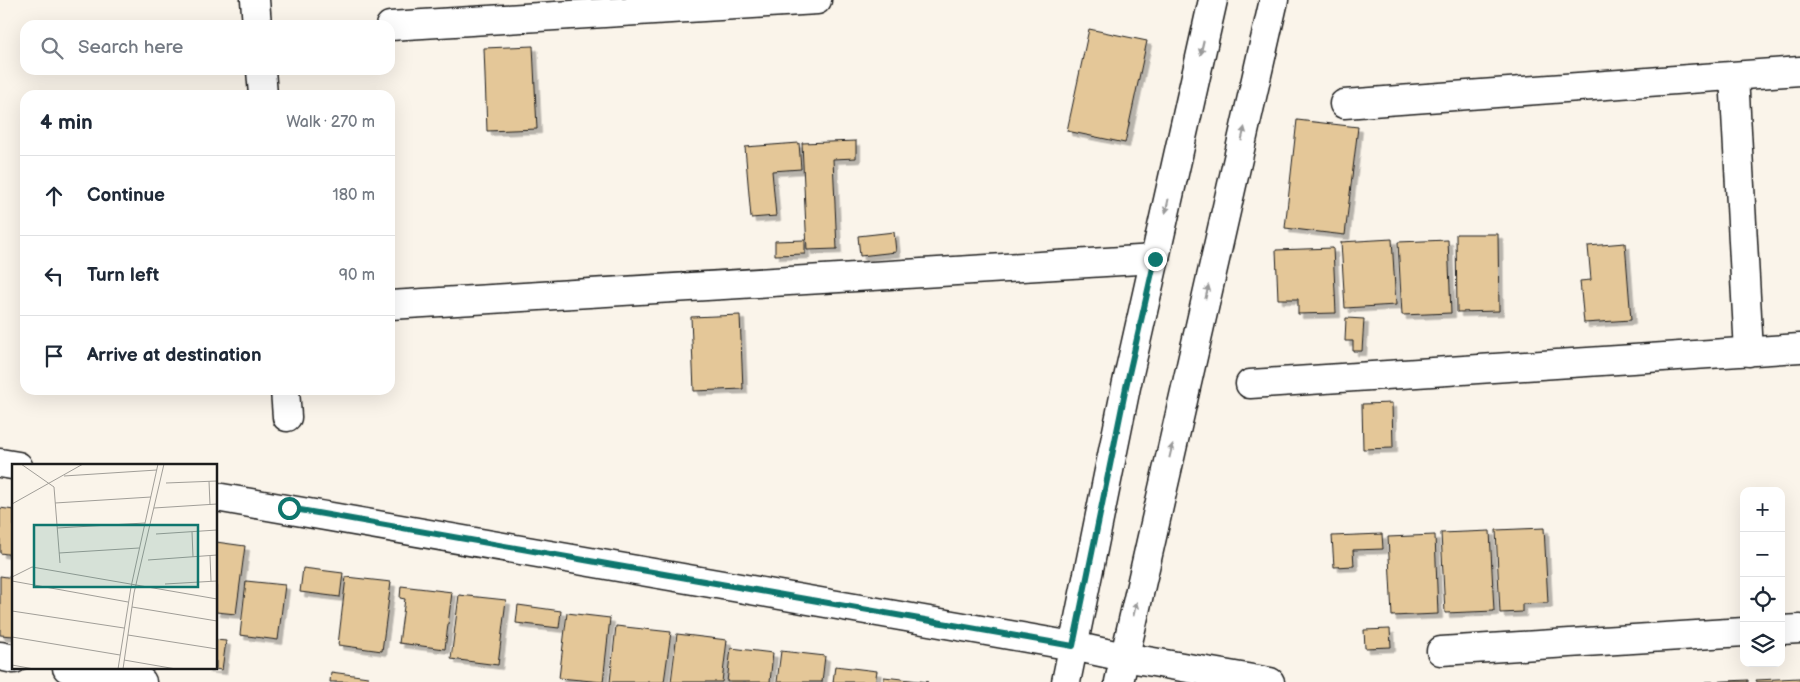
<!DOCTYPE html>
<meta charset="utf-8">
<style>
body{margin:0;font-family:"Balsamiq Sans",sans-serif;background:#f2f2f3;color:#1f2937}
.controls{position:absolute;right:15px;bottom:15px;display:grid;overflow:hidden;border-radius:10px;box-shadow:0 5px 20px #0002}
.controls button{width:45px;height:45px;display:grid;place-items:center;padding:0;border:0;border-bottom:1px solid #e0e1e3;background:#fff;color:#1f2937;font:25px sans-serif}
.stop{position:absolute;width:15px;height:15px;margin:-11px;border:4px solid #0f766e;border-radius:50%;background:#fff}
.stop.end{background:#0f766e;border-color:#fff;box-shadow:0 1px 5px #0008}
.list{margin:0;padding:0;list-style:none}
h2{display:flex;justify-content:space-between;align-items:center;height:65px;margin:0;padding:0 20px;font-size:21px}
h2 small{font-size:16px;font-weight:400;color:#747a83}
.list li{display:grid;grid-template-columns:32px 1fr auto;gap:15px;align-items:center;box-sizing:border-box;height:80px;padding:0 20px;border-top:1px solid #e0e1e3}
.list b{display:block;font-size:19px;white-space:nowrap}
.list em{font-size:16px;font-style:normal;color:#747a83}
.icon{flex:none;width:28px;height:28px;fill:none;stroke:currentColor;stroke-width:2;stroke-linecap:round;stroke-linejoin:round}
.map{position:relative;flex:none;width:1800px;height:682px;overflow:hidden}
.search{position:absolute;background:#fff;box-shadow:0 5px 20px #0002;left:20px;top:20px;width:375px;height:55px;display:flex;align-items:center;gap:12px;box-sizing:border-box;padding:0 18px;border-radius:15px;color:#747a83;font-size:19px}
.panel{position:absolute;background:#fff;box-shadow:0 5px 20px #0002;left:20px;top:90px;width:375px;height:305px;border-radius:15px}
.map>svg:first-child{display:block}
.building{fill:#e4c798;stroke:#1c1c1c;filter:url(#shadow)}
.lines{fill:none;stroke-linecap:round;stroke-linejoin:round}
.minor-casing{stroke:#1c1c1c;stroke-width:31}
.tertiary-casing{stroke:#1c1c1c;stroke-width:31}
.minor{stroke:#fff;stroke-width:28}
.tertiary{stroke:#fff;stroke-width:28}
.oneway{fill:#999}
.route{stroke:#0f766e;stroke-width:6}
.inset-road{fill:none;stroke:#a19e98;stroke-width:1}
.view{fill:#0f766e;fill-opacity:0.15;stroke:#0f766e;stroke-width:2.5}
.inset-edge{fill:none;stroke:#1c1c1c;stroke-width:2.5}
</style>
<div class="map">
<svg width="1800" height="682" viewBox="0 0 1800 682">
<defs>
<filter id="shadow"><feDropShadow dx="4.5" dy="4.5" stdDeviation="0" flood-color="#0004"/></filter>
</defs>
<rect width="100%" height="100%" fill="#faf4ea"/>
<filter id="ink" filterUnits="userSpaceOnUse"><feTurbulence type="fractalNoise" baseFrequency=".02" numOctaves="2"/><feDisplacementMap in="SourceGraphic" scale="10" xChannelSelector="R" yChannelSelector="G"/><feConvolveMatrix kernelMatrix="1 2 1 2 8 2 1 2 1" color-interpolation-filters="sRGB"/></filter>
<g filter="url(#ink)">
<path class="building" d="M 1089,29 L 1147,41 L 1125,143 L 1067,131 Z
M 533,46 L 537,129 L 487,131 L 484,48 Z
M 1297,120 L 1358,127 L 1345,235 L 1285,228 Z
M 856,141 L 856,158 L 833,159 L 837,249 L 807,250 L 802,143 Z
M 799,143 L 801,169 L 772,171 L 776,216 L 751,218 L 745,147 Z
M 894,232 L 896,252 L 860,256 L 858,236 Z
M 1456,234 L 1498,234 L 1499,311 L 1457,312 Z
M 1392,239 L 1396,305 L 1345,308 L 1341,242 Z
M 805,240 L 805,254 L 775,255 L 775,241 Z
M 1448,240 L 1451,313 L 1402,315 L 1398,242 Z
M 1625,243 L 1631,320 L 1584,323 L 1580,281 L 1591,280 L 1588,246 Z
M 1333,248 L 1336,313 L 1298,314 L 1298,299 L 1278,299 L 1276,250 Z
M 740,315 L 743,389 L 694,391 L 691,317 Z
M 1346,318 L 1364,319 L 1362,351 L 1353,351 L 1353,341 L 1345,341 Z
M 1392,403 L 1393,448 L 1363,449 L 1362,404 Z
M 0,508 L 14,510 L 14,555 L 0,553 Z
M 1544,528 L 1548,603 L 1522,604 L 1522,612 L 1500,613 L 1496,530 Z
M 1490,531 L 1494,611 L 1445,613 L 1441,533 Z
M 1382,534 L 1383,549 L 1353,550 L 1354,566 L 1334,567 L 1332,536 Z
M 1435,535 L 1438,614 L 1392,616 L 1388,537 Z
M 216,542 L 245,546 L 236,614 L 216,612 Z
M 303,568 L 343,573 L 340,597 L 300,592 Z
M 0,576 L 14,578 L 14,636 L 0,635 Z
M 346,577 L 391,582 L 382,651 L 338,645 Z
M 246,581 L 285,585 L 278,640 L 240,635 Z
M 401,586 L 452,592 L 445,649 L 399,643 L 405,599 L 400,598 Z
M 459,595 L 506,600 L 498,665 L 451,659 Z
M 518,605 L 561,611 L 559,628 L 516,623 Z
M 567,613 L 610,618 L 603,682 L 559,678 Z
M 616,626 L 671,632 L 664,682 L 610,682 Z
M 1390,629 L 1391,647 L 1365,648 L 1364,630 Z
M 677,634 L 727,640 L 722,682 L 671,682 Z
M 216,640 L 226,641 L 222,670 L 205,668 L 216,668 Z
M 731,648 L 773,653 L 770,682 L 727,682 Z
M 781,651 L 825,656 L 822,682 L 777,682 Z
M 835,666 L 877,671 L 875,682 L 833,682 Z
M 331,672 L 368,677 L 368,682 L 330,682 Z
M 884,677 L 928,682 L 884,682 Z
M 1800,678 L 1800,682 L 1757,682 L 1756,680 Z
M 1748,680 L 1748,682 L 1705,682 Z"/>
<g class="lines">
<defs>
<path id="minor" d="M 255,0 L 257,25
M 390,26 L 817,0
M 261,70 L 263,95
M 1734,76 L 1749,352
M 1344,104 L 1800,71
M 390,305 L 1155,259
M 1250,384 L 1800,348
M 285,390 L 287,417
M 0,463 L 18,466
M 216,497 L 1073,646 L 1124,657 L 1270,682
M 1781,630 L 1800,629
M 1441,651 L 1744,632
M 0,656 L 14,659
M 67,668 L 142,682"/>
<path id="tertiary" d="M 1066,682 L 1126,387 L 1213,0
M 1119,682 L 1274,0"/>
</defs>
<use href="#minor" class="minor-casing"/>
<use href="#tertiary" class="tertiary-casing"/>
<use href="#minor" class="minor"/>
<use href="#tertiary" class="tertiary"/>
</g>
<defs><path id="oneway-solid" d="M-6-.8H1V-3.2L6.5 0L1 3.2V.8H-6Z" transform="scale(1.25)"/></defs>
<g class="oneway">
<use href="#oneway-solid" transform="translate(1202 48) rotate(103)"/>
<use href="#oneway-solid" transform="translate(1243 134) rotate(-77)"/>
<use href="#oneway-solid" transform="translate(1167 206) rotate(102)"/>
<use href="#oneway-solid" transform="translate(1207 292) rotate(-77)"/>
<use href="#oneway-solid" transform="translate(1171 451) rotate(-77)"/>
<use href="#oneway-solid" transform="translate(1135 609) rotate(-77)"/>
</g>
</g>
<g class="lines" filter="url(#ink)">
<path class="route" d="M 289,508 L 1073,646 L 1126,387 L 1155,259"/>
</g>
<g transform="translate(12 464)">
<rect width="205" height="205" fill="#faf4ea"/>
<path class="inset-road" d="M 9,0 L 42,23 L 48,99M 52,12 L 145,6M 197,17 L 198,41M 154,19 L 205,17M 43,39 L 139,33M 0,40 L 71,0M 142,44 L 205,40M 45,64 L 133,59M 180,68 L 181,93M 144,70 L 205,66M 47,89 L 127,84M 198,92 L 199,117M 136,96 L 205,91M 0,113 L 20,103 L 205,135M 0,117 L 116,138M 153,120 L 205,117M 120,143 L 205,157M 0,147 L 112,164M 116,171 L 205,185M 0,173 L 108,191M 112,196 L 164,205M 0,201 L 22,205M 106,205 L 119,123 L 146,0M 111,205 L 122,129 L 152,0"/>
<path class="view" d="M 22,61 L 186,61 L 186,123 L 22,123 Z"/>
<rect width="205" height="205" class="inset-edge"/>
</g>
</svg>
<div class="controls">
<button>+</button>
<button>−</button>
<button><svg class="icon" aria-label="locate" viewBox="0 0 24 24"><circle cx="12" cy="12" r="6"/><path d="M12 2v4M12 18v4M2 12h4M18 12h4"/></svg></button>
<button><svg class="icon" aria-label="layers" viewBox="0 0 24 24"><path d="M12 4l9 5-9 5-9-5zM3 14l9 5 9-5"/></svg></button>
</div>
<div class="stop" style="left:289px;top:508px"></div>
<div class="stop end" style="left:1155px;top:259px"></div>
<div class="search"><svg class="icon" aria-label="search" viewBox="0 0 24 24"><circle cx="10" cy="10" r="6"/><path d="M15 15l6 6"/></svg>Search here</div>
<section class="panel">
<h2>4 min<small>Walk · 270 m</small></h2>
<ul class="list">
<li><svg class="icon" aria-label="ahead" viewBox="0 0 24 24"><path d="M12 20V5M6 11l6-6 6 6"/></svg><div><b>Continue</b></div><em>180 m</em></li>
<li><svg class="icon" aria-label="left" viewBox="0 0 24 24"><path d="M17 20v-9H6M10 6l-5 5 5 5"/></svg><div><b>Turn left</b></div><em>90 m</em></li>
<li><svg class="icon" aria-label="arrive" viewBox="0 0 24 24"><path d="M6 21V4h12l-3 4 3 4H6"/></svg><div><b>Arrive at destination</b></div></li>
</ul>
</section>
</div>
